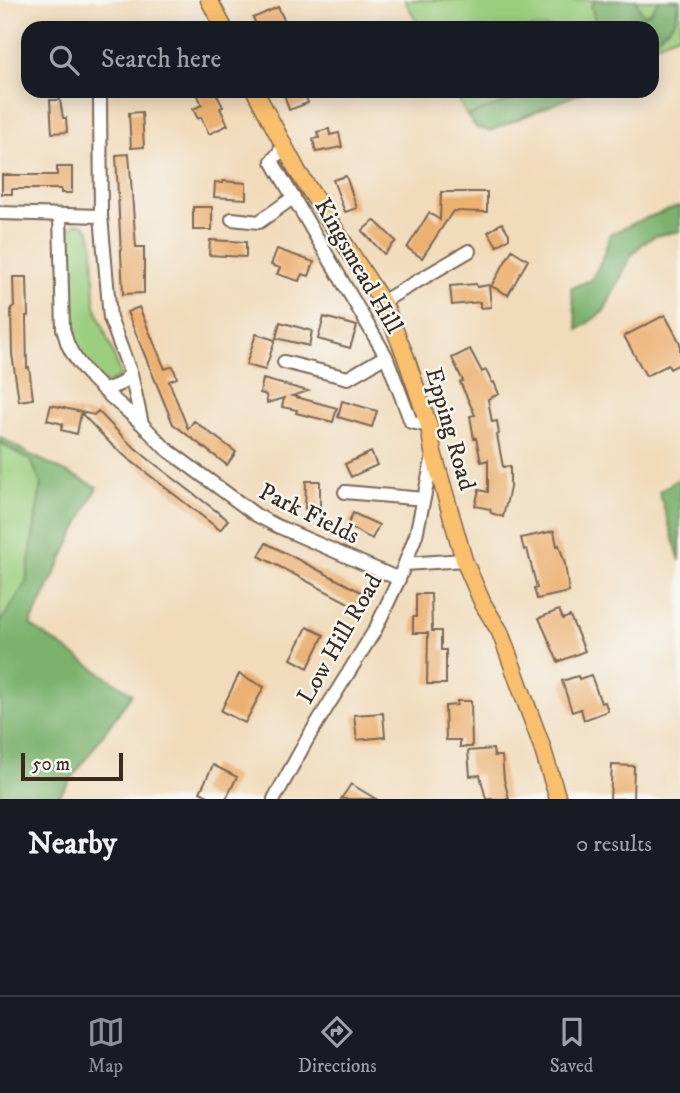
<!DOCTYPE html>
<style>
body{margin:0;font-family:"IM FELL DW Pica",serif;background:#20242c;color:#f1f3f6}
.scale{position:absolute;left:21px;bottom:18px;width:102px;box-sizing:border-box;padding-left:7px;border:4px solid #3b2a1e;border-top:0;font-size:19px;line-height:24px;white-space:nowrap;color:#3b2a1e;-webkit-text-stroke:5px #f6f6f2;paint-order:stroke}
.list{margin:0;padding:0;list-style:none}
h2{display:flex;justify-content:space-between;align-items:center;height:91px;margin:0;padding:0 28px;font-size:30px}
h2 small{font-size:23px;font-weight:400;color:#9ea1a6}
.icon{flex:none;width:38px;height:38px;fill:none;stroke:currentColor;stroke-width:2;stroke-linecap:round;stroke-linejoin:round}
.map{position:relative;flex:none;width:680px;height:799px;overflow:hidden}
.search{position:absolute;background:#171b24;box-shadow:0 4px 18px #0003;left:21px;right:21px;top:21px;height:77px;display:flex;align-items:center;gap:18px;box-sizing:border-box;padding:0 24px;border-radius:21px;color:#9ea1a6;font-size:26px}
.sheet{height:196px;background:#171b24}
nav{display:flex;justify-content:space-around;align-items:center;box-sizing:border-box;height:98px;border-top:2px solid #363941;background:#171b24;font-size:19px;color:#9ea1a6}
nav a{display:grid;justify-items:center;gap:4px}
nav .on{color:#8c9099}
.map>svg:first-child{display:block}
.green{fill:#9bcf7f;stroke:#6b7c4e;stroke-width:2}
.forest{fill:#7cb26e;stroke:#5c6e46;stroke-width:2}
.building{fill:#ecb071}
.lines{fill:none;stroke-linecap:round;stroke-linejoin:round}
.minor-casing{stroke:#7b6855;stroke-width:16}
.major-casing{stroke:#7b6855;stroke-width:19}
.minor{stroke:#fff;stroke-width:12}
.major{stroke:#f9bf6d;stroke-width:16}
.labels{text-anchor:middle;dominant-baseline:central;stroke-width:5;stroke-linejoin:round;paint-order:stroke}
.street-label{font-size:24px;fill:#3b2a1e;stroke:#f6f6f2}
</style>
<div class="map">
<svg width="680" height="799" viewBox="0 0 680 799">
<rect width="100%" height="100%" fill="#f6f6f2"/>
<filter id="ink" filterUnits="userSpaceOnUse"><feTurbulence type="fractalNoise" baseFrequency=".0143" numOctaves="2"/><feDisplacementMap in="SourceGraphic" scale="14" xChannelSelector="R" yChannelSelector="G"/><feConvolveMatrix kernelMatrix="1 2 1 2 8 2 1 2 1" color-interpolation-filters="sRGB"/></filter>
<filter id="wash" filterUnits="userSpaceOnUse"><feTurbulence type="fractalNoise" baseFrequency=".00686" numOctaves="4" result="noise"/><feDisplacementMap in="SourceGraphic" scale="28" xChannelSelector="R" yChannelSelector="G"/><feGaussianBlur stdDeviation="1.57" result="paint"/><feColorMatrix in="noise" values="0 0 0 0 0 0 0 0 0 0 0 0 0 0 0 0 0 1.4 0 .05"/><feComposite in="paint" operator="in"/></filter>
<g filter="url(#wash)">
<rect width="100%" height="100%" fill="#f1dbbb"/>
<path class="green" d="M 405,0 L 680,0 L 680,34 L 652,46 L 652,28 L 420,28 Z
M 454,91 L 537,91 L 467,116 Z
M 76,223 L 85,225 L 91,234 L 93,247 L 95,305 L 121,375 L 108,384 L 91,376 L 68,345 L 65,231 Z
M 0,443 L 32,462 L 41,484 L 26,583 L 0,623 Z"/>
<path class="forest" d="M 596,0 L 636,0 L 643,15 L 650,13 L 659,0 L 677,0 C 680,32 662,24 652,45 L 652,28 L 592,28 L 595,21 L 591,5 Z
M 537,91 L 585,91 L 490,131 L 477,128 L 467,116 Z
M 680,206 L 680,231 L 655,236 L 642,244 L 631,256 L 604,311 L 578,330 L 571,288 L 591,280 L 603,258 L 610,234 L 646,218 Z
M 0,437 L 29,454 L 97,487 L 30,625 L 132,694 L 57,799 L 0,799 L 0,623 L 26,583 L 41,484 L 32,462 L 0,442 Z
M 680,478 L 680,561 L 659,492 Z"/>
<g id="blocks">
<path class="building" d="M 278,7 L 288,28 L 258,28 L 253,18 Z
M 196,91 L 215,91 L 223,107 L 220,108 L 228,125 L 209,134 L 201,117 L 198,119 L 193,109 L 202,105 Z
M 283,91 L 304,91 L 308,103 L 289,110 Z
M 50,100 L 60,100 L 63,118 L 66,118 L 67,132 L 52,133 Z
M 142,112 L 144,147 L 131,148 L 129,113 Z
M 329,129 L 330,135 L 339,133 L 342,147 L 316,152 L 313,139 L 319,138 L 317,132 Z
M 129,154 L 136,247 L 144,247 L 144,293 L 123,294 L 116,155 Z
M 57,167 L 72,167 L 72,193 L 61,193 L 61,189 L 12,189 L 12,194 L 2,194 L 2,175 L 57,175 Z
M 346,176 L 357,208 L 345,212 L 333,180 Z
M 223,181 L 246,183 L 246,199 L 214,197 L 215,182 L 223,183 Z
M 441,192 L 487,192 L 487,212 L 453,211 L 422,258 L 407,248 L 429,213 L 440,220 Z
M 193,207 L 212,207 L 212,230 L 193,230 Z
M 374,220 L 396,241 L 384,254 L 362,231 Z
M 502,223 L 509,234 L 509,238 L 497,246 L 488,232 Z
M 210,240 L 246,242 L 246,257 L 209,255 Z
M 277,249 L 314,262 L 309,276 L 302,274 L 299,281 L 277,274 L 280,268 L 271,265 Z
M 512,250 L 528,260 L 508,295 L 491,286 Z
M 13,277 L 27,277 L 28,316 L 26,316 L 27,368 L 29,367 L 33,399 L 19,401 L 12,354 L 11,308 L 14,307 Z
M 476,284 L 477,287 L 489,285 L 491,307 L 480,308 L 480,302 L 452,305 L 450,286 Z
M 139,307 L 165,369 L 173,366 L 177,378 L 169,381 L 188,429 L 194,421 L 236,452 L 227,465 L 173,424 L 127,312 Z
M 665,315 L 680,343 L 680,364 L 670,369 L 668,365 L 646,376 L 624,336 Z
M 324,317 L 357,326 L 350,348 L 318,339 Z
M 280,322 L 312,331 L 309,346 L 276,338 Z
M 256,334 L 275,340 L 265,370 L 246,365 Z
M 470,349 L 482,372 L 486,370 L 492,383 L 494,382 L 499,394 L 488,399 L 492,422 L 497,421 L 499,434 L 497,435 L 503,467 L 510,466 L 510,488 L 503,517 L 491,513 L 490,509 L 475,506 L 479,490 L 488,492 L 488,460 L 481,462 L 476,438 L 474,439 L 470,416 L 475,415 L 460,382 L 463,381 L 452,358 Z
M 263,379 L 308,391 L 292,396 L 337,408 L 333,422 L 296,413 L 297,410 L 282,407 L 284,398 L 267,403 L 266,395 L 260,393 Z
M 342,401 L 377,411 L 372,427 L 338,417 Z
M 51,405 L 94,415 L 98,411 L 127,441 L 147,458 L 228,520 L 220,530 L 126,457 L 110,443 L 81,413 L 77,434 L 61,430 L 63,424 L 47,420 Z
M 371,452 L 377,465 L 351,477 L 345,464 Z
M 306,481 L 320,481 L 320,509 L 305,509 Z
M 353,513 L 379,525 L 372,539 L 347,526 Z
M 554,531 L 557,546 L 559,545 L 565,564 L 569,592 L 537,599 L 534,589 L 537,588 L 532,568 L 527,549 L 524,550 L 521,538 Z
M 266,543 L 363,593 L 356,607 L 259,556 Z
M 416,594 L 431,594 L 432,631 L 441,631 L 441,650 L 446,650 L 446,684 L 427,684 L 428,633 L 413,633 L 413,617 L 416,617 Z
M 559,610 L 563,619 L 570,616 L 585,651 L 558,662 L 539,618 Z
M 307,627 L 324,635 L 308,668 L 291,659 Z
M 239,674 L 264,687 L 245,723 L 221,711 Z
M 591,675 L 601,703 L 605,702 L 608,711 L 584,720 L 581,709 L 572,712 L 562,681 L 578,676 L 579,679 Z
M 457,701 L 471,701 L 472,747 L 460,747 L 460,740 L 446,740 L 445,706 L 457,705 Z
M 383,713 L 385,737 L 357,740 L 354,715 Z
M 493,749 L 494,756 L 502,756 L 504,779 L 509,799 L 486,799 L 480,775 L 470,776 L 468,751 Z
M 213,765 L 237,777 L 226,799 L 214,799 L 200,792 Z
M 612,765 L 634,766 L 633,799 L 610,799 Z
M 351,784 L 376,799 L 341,799 Z"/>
</g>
</g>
<g filter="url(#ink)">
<use href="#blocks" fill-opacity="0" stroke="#7b6855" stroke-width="2"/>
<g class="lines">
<defs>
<path id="minor" d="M 100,98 L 101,216 L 110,318 L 131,374 L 142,424 L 165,448 L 256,515 L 277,526 L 399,579
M 284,146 L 272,161 L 386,356
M 0,213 L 101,216
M 60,216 L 63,329 C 65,334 66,340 68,345 C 82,376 118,402 142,424
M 232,219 L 259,222 L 294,197
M 382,302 L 469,251
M 284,362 L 348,378 L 386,356 L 411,422 L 429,426
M 105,390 L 120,384 L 131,374
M 345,492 L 424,499
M 405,564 L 464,560
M 274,799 L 309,736 L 375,630 L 399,579 L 416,535 L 433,456"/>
<path id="major" d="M 209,0 L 224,28
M 255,91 L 298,172 L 385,306 L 405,355 L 429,426 L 433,452 L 464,560 L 483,604 L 500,632 L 541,744 L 558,799"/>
</defs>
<use href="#minor" class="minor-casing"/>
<use href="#major" class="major-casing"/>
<use href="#minor" class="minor"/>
<use href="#major" class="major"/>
</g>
</g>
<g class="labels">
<g class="street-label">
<text transform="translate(358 266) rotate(60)">Kingsmead Hill</text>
<text transform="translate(450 429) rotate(74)">Epping Road</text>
<text transform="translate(309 514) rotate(26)">Park Fields</text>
<text transform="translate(340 639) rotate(-60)">Low Hill Road</text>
</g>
</g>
</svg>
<div class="scale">50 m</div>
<div class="search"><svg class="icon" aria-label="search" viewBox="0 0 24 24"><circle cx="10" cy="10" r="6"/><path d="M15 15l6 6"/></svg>Search here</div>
</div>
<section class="sheet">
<h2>Nearby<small>0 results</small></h2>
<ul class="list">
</ul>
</section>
<nav>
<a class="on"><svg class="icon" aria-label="map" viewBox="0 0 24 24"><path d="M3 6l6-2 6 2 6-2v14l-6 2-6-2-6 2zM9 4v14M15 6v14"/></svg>Map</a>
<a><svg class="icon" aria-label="directions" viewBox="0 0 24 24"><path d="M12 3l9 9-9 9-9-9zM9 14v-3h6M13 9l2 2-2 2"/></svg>Directions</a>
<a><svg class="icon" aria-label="saved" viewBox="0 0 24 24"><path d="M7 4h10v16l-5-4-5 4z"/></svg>Saved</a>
</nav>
